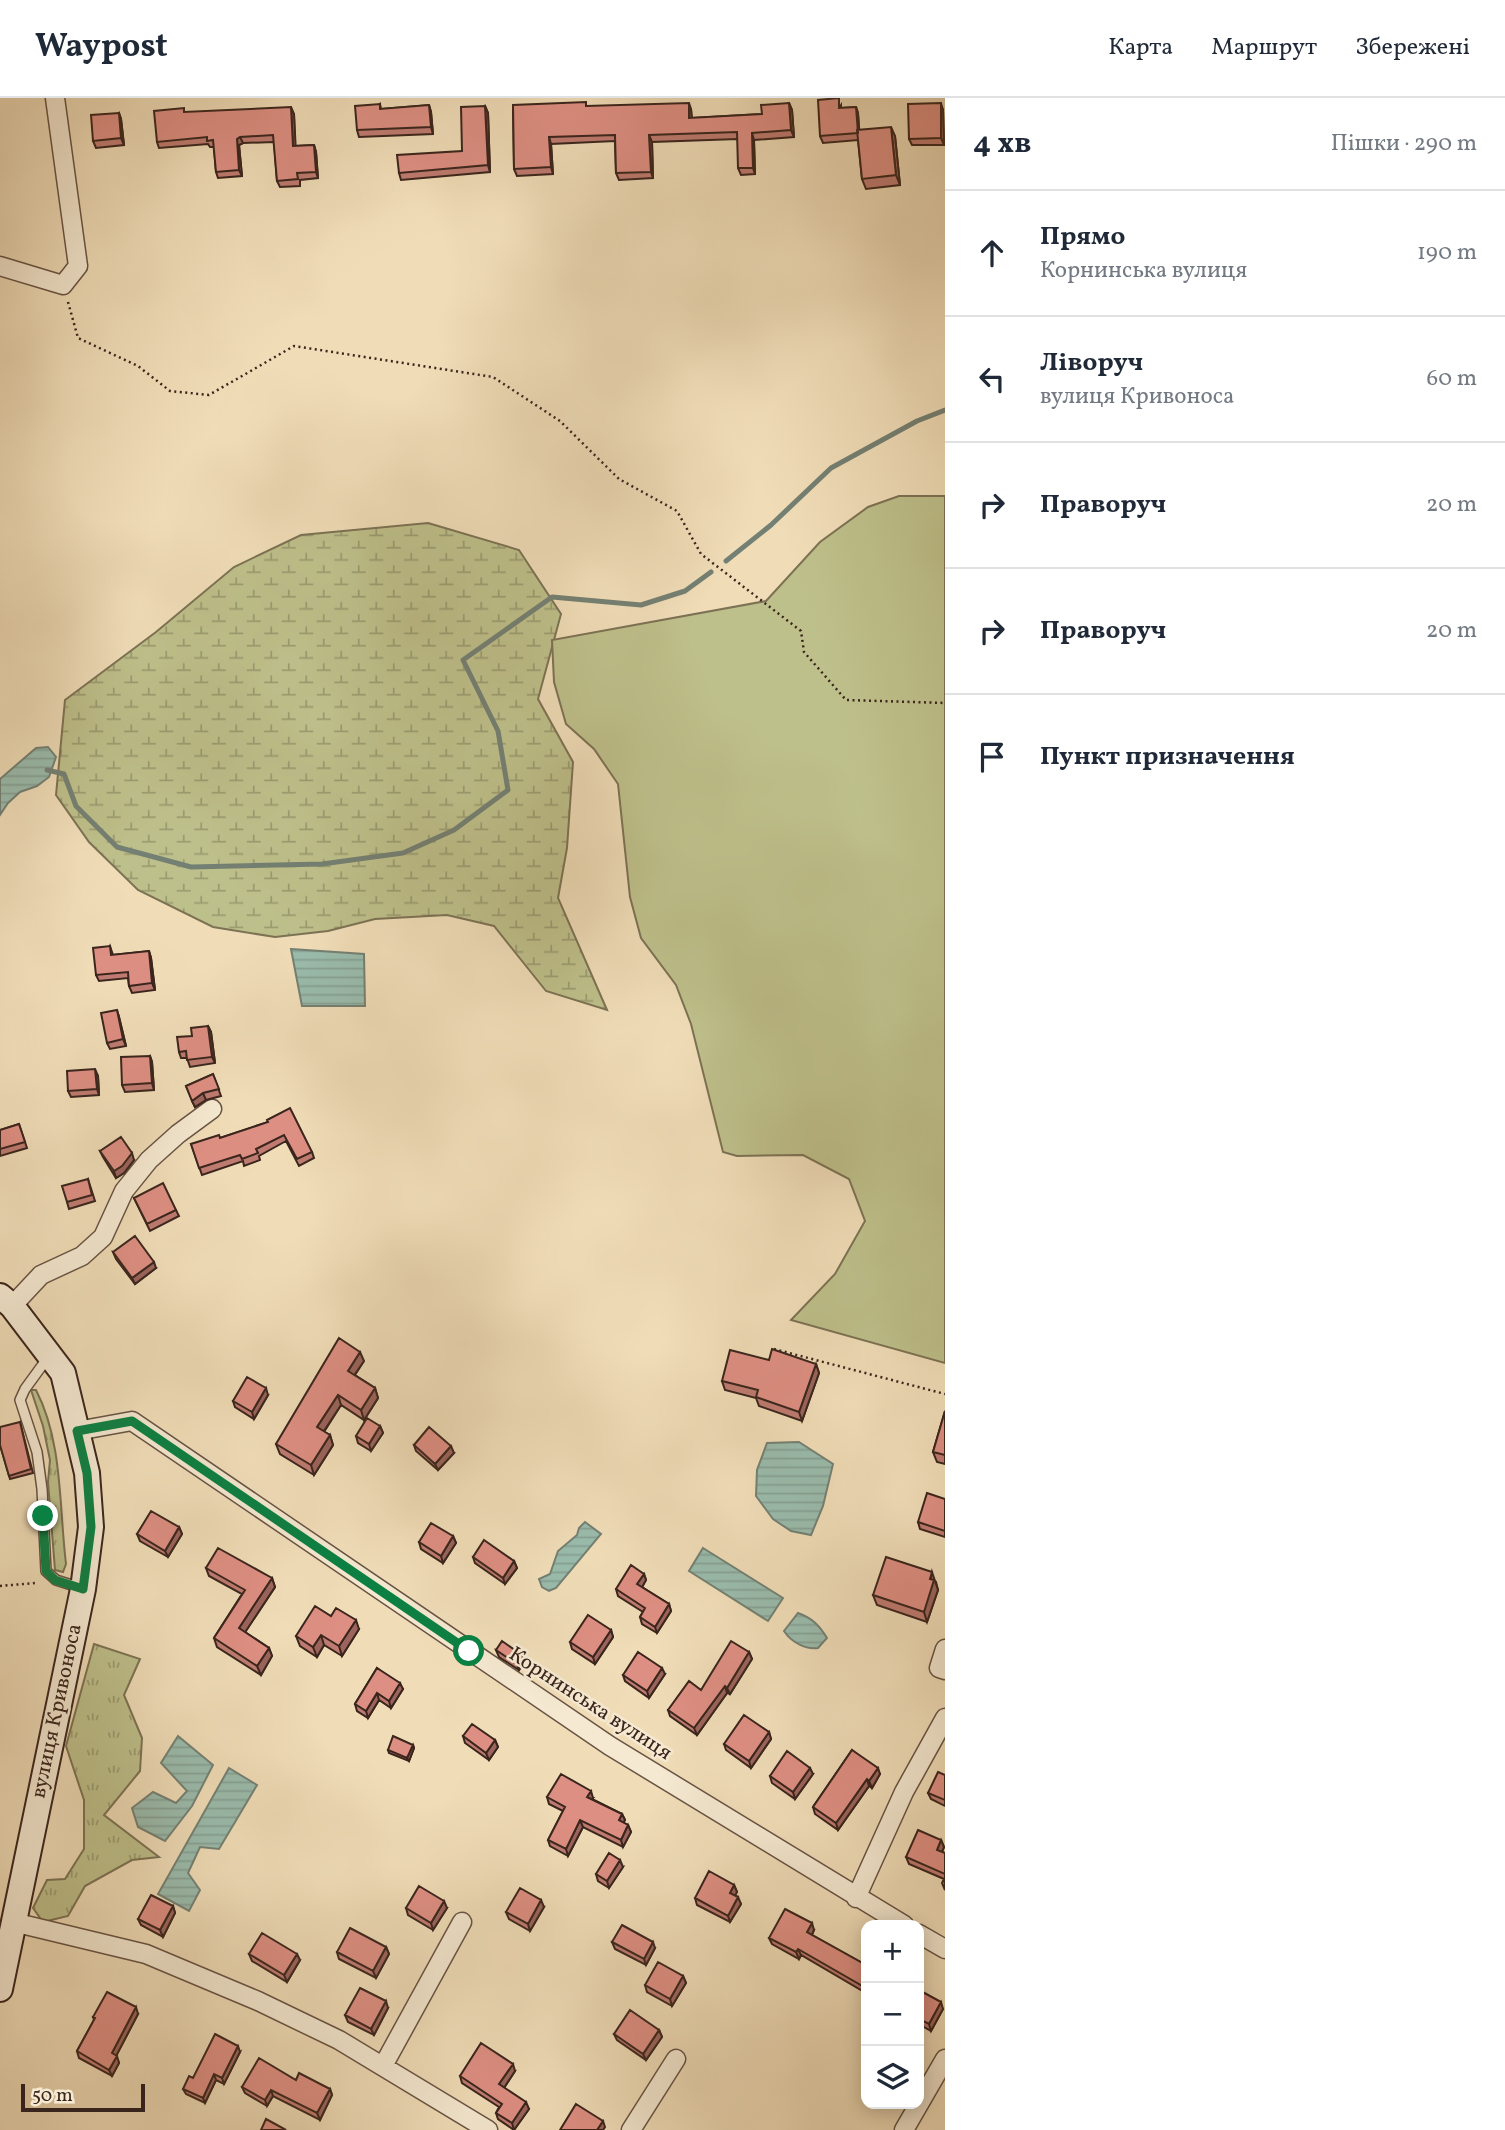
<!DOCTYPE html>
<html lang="uk">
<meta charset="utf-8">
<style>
body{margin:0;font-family:Vollkorn,serif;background:#f2f2f3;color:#1f2937}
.controls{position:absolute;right:21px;bottom:21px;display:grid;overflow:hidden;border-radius:14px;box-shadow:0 4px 18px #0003}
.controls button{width:63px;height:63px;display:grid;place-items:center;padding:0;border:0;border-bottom:2px solid #e0e1e3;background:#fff;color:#1f2937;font:35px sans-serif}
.scale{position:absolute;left:21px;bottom:18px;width:124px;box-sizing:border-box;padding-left:7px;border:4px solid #3a251d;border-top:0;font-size:19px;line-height:24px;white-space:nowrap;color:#3a251d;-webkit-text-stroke:5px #f5e9d1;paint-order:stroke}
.stop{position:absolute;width:21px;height:21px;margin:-16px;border:5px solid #0b8043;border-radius:50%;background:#fff}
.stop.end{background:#0b8043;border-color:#fff;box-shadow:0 2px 7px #0008}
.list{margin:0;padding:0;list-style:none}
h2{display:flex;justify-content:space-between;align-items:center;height:91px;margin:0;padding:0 28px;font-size:30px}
h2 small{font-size:23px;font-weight:400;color:#747a83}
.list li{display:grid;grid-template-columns:46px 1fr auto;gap:21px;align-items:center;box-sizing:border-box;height:126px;padding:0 28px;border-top:2px solid #e0e1e3}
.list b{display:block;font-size:26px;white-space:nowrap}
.list p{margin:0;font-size:23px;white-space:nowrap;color:#747a83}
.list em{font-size:23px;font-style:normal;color:#747a83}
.icon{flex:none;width:38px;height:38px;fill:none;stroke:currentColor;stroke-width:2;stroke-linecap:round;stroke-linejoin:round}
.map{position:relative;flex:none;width:945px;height:2032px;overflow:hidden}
header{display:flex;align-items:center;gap:42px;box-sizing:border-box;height:98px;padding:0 35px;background:#fff;border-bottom:2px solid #e0e1e3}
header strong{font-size:33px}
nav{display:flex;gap:38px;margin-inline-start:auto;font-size:24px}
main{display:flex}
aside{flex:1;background:#fff}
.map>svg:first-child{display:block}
.grass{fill:url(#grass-tufts);stroke:#7c7254;stroke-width:2}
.wetland{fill:url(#wetland-marsh);stroke:#7c7254;stroke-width:2}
.green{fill:#bec08b;stroke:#7c7254;stroke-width:2}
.water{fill:url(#water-rules);stroke:#748073;stroke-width:2}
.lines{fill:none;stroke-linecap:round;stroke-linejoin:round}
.stream{stroke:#748073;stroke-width:5}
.service-casing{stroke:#685344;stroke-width:12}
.minor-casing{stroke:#685344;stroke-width:21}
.secondary-casing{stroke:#3a251d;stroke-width:28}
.path{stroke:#3a251d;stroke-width:2.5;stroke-dasharray:2 3.5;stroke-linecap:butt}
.service{stroke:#f5e9d1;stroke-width:9}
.minor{stroke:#f5e9d1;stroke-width:18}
.secondary{stroke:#f5e9d1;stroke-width:24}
.wall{fill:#bf7b71;stroke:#3a251d;stroke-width:2}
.shaded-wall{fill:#9b645c;stroke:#3a251d;stroke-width:2}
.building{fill:#de8f83;stroke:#3a251d;stroke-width:2}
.route{stroke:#0b8043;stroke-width:9}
.labels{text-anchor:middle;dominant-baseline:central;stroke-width:5;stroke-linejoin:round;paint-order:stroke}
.street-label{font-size:21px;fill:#3a251d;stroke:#f5e9d1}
</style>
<header>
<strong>Waypost</strong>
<nav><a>Карта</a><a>Маршрут</a><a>Збережені</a></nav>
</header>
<main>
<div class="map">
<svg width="945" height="2032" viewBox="0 0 945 2032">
<defs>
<pattern id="grass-tufts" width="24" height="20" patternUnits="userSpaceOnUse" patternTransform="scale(1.75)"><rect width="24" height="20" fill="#bec08b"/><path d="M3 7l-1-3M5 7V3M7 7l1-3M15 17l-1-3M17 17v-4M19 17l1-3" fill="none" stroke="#9b9c71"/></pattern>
<pattern id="wetland-marsh" width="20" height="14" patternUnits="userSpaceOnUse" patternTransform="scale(1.75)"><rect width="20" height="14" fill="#bec08b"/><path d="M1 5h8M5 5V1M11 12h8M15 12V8" fill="none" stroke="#9b9c71"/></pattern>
<pattern id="water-rules" width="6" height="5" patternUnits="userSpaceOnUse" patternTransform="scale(1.75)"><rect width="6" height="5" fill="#9abcad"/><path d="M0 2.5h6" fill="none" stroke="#85a194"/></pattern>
</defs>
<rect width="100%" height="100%" fill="#f0ddb8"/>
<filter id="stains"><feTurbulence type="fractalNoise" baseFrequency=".00286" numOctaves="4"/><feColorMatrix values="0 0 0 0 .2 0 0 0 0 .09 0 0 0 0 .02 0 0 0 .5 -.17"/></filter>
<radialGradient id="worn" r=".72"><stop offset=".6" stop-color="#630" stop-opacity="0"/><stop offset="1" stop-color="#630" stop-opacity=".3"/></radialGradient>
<path class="grass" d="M 31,1292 L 36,1292 C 63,1344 59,1409 66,1466 L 63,1474 L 55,1472 L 48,1384 L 50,1362 L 43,1328 Z
M 94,1546 L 140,1561 L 124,1597 L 142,1640 L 140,1673 L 104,1717 L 159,1759 L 132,1762 L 85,1788 L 68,1818 L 43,1824 L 33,1810 L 47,1782 L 65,1781 L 84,1751 L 84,1702 L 66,1648 Z"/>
<path class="wetland" d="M 428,425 L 519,452 L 561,516 L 538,601 L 573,664 L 567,750 L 558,800 L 607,912 L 546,893 L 494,828 L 447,817 L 375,821 L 328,833 L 275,839 L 213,829 L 138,792 L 89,744 L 56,697 L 65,602 L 156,534 L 234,469 L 301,437 Z"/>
<path class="green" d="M 899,398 L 945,398 L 945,1265 L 791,1222 L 835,1176 L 865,1123 L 849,1081 L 803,1057 L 737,1058 L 723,1054 L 691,926 L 676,887 L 641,840 L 630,799 L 618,686 L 594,651 L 566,626 L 554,584 L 552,542 L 766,503 L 820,444 L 868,409 Z"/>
<path class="water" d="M 48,649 L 56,659 L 49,679 L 37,688 L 20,694 L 8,705 L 0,717 L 0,681 L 36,650 Z
M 291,851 L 364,856 L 365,908 L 302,908 Z
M 799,1344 L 833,1366 L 823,1408 L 811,1437 L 791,1433 L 773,1421 L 756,1398 L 757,1372 L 767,1345 Z
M 585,1424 L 601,1436 L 556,1490 L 549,1493 L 542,1489 L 539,1481 L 550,1476 L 558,1453 L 577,1437 L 579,1430 Z
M 703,1450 L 783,1500 L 768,1523 L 689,1473 Z
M 798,1515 C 812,1520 819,1527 827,1540 L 818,1550 C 806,1552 791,1544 784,1533 Z
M 178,1638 L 213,1667 L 192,1708 L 165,1743 L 138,1729 L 132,1710 L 153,1694 L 176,1705 L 187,1693 L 161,1665 Z
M 229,1670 L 257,1687 L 219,1751 L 200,1749 L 188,1775 L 200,1792 L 189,1813 L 158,1796 Z"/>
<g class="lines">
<path class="stream" d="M 726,463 L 771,427 L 831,370 L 917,323 L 945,312
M 47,672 L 64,676 L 76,708 L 117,749 L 191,769 L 322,766 L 403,755 L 454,732 L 508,692 L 498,633 L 463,562 L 552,499 L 641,507 L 685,493 L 711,474"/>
<defs>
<path id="service" d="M 49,1258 L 25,1291 L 20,1302 L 37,1354 L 42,1391 L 46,1473 L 56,1482 L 81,1490"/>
<path id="minor" d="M 0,168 L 63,187 L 78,168 L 55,0
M 12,1208 L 41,1177 L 82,1158 L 103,1139 L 124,1093 L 149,1062 L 178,1036 L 212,1011
M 77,1333 L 132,1323 L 610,1648 L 904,1827
M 945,1551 L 939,1570 L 945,1572
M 856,1800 L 904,1694 L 945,1620
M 13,1824 L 146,1856 L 258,1903 L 339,1942 L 488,2032
M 919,1836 L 945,1851
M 383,1968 L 462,1824
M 631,2032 L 676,1961
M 904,2032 L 945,1961"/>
<path id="secondary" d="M 0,1198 L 12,1208 L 63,1275 L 87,1375 L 91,1429 L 83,1491 L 0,1891"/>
</defs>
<use href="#service" class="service-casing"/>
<use href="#minor" class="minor-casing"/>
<use href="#secondary" class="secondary-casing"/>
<path class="path" d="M 68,204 L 78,240 L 138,268 L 170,293 L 209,297 L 294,248 L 493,279 L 560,323 L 619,381 L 677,413 L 701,456 L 801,533 L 804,554 L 846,602 L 945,605
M 774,1251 L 945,1296
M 0,1488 L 35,1485 L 37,1483"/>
<use href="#service" class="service"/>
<use href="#minor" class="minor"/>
<use href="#secondary" class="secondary"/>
</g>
<path class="wall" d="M 789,5 L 792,12 L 794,39 L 754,42 L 755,76 L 741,77 L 738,70 L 738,41 L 652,44 L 653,80 L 619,82 L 616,75 L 615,43 L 551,46 L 553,76 L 517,78 L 514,71 L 513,7 L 587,8 L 691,11 L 692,20 L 762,16 Z
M 380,6 L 381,11 L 429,7 L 431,14 L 433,36 L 359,39 L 357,32 Z
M 841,7 L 841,10 L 856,9 L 858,15 L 859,32 L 895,38 L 900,87 L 866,91 L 862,81 L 858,42 L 823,45 L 820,38 Z
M 485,8 L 488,15 L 490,74 L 401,82 L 399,75 L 462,53 Z
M 943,12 L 944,47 L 912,47 L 909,41 Z
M 185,14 L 294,16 L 295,48 L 314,47 L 316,54 L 318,80 L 300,82 L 300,88 L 280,89 L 277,83 L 274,44 L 243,45 L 239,47 L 242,78 L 218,80 L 216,74 L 214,49 L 210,49 L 208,46 L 159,50 L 157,44 Z
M 119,15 L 121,21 L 124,47 L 96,50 L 93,43 Z
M 110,848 L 113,857 L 149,853 L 151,860 L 155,892 L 132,895 L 129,888 L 128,880 L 99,883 L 96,877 Z
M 119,919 L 126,948 L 110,951 L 107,945 Z
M 208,928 L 211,934 L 215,965 L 190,969 L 187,960 L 181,960 L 179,954 L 192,938 Z
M 150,958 L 152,964 L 154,992 L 125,994 L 122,987 Z
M 213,976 L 221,998 L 206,1002 L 195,1009 L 186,988 Z
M 98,978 L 99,997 L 71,999 L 68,993 Z
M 268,1024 L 312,1054 L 314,1060 L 299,1068 L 286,1043 L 259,1058 L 260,1062 L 244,1068 L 243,1063 L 202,1077 L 191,1046 L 220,1040 Z
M 19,1026 L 27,1050 L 0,1058 L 0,1032 Z
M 100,1053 L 134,1062 L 124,1075 L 116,1080 L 103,1059 Z
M 88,1081 L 95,1103 L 69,1111 L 67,1104 Z
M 134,1100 L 176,1112 L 179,1118 L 150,1133 Z
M 113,1154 L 156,1170 L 135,1186 L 116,1161 Z
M 769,1262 L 816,1266 L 819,1275 L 802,1323 L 759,1308 L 756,1300 L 725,1292 L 722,1283 Z
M 364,1263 L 355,1277 L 375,1290 L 378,1300 L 364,1322 L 341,1307 L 324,1334 L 330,1337 L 333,1347 L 314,1377 L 280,1356 L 276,1346 Z
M 268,1297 L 254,1321 L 235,1309 L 233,1303 Z
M 945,1313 L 945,1366 L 937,1364 L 933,1354 Z
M 20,1324 L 33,1375 L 10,1381 L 0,1347 Z
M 380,1328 L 383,1335 L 371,1353 L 358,1345 L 356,1338 Z
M 414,1347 L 454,1355 L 438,1372 L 416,1353 Z
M 945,1401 L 945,1439 L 920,1431 L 918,1424 Z
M 179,1429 L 182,1436 L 168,1459 L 140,1443 L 137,1436 Z
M 453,1438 L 456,1445 L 443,1465 L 421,1451 L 419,1444 Z
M 473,1459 L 514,1463 L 517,1470 L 505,1486 L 475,1465 Z
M 206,1470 L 272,1480 L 275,1489 L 245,1534 L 269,1550 L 272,1558 L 261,1577 L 217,1549 L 214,1540 L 242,1496 L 209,1478 Z
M 644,1476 L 646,1482 L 642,1489 L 669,1506 L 671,1513 L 657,1535 L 642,1526 L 640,1519 L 643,1514 L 618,1498 L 616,1491 Z
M 936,1484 L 938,1492 L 927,1524 L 877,1507 L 873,1497 Z
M 331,1518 L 359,1531 L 342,1558 L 324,1547 L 317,1559 L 300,1548 L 296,1538 Z
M 611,1532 L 613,1539 L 595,1566 L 572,1551 L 570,1544 Z
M 496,1552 L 525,1563 L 519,1572 L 499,1559 Z
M 749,1554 L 752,1561 L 730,1596 L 727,1595 L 697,1637 L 670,1618 L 668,1612 L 701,1592 Z
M 377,1570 L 403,1591 L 391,1610 L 379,1602 L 368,1620 L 357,1613 L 355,1606 Z
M 665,1576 L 649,1600 L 625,1583 L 623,1577 Z
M 769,1634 L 771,1641 L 751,1670 L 726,1652 L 724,1646 Z
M 463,1638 L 495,1642 L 498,1649 L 489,1662 L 465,1645 Z
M 413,1647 L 414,1650 L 409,1663 L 389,1655 L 388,1652 Z
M 852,1652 L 880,1676 L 872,1690 L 869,1688 L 838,1732 L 815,1716 L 813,1709 Z
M 813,1676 L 795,1701 L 772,1685 L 770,1678 Z
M 945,1677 L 945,1708 L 931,1701 L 928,1695 Z
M 547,1699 L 593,1700 L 592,1701 L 622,1716 L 625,1722 L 623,1725 L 628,1727 L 631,1734 L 623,1749 L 583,1729 L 568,1758 L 550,1748 L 548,1742 L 563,1713 L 549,1706 Z
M 941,1742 L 944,1749 L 942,1754 L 945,1755 L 945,1792 L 942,1785 L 944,1781 L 909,1766 L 906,1759 Z
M 623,1769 L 609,1790 L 598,1783 L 596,1776 Z
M 734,1787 L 737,1794 L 735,1797 L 741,1806 L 730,1824 L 697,1807 L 695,1800 Z
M 173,1808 L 175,1815 L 163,1839 L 141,1827 L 138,1821 Z
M 544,1809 L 530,1833 L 509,1821 L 506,1814 Z
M 406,1810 L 447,1810 L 433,1832 L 408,1817 Z
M 814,1832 L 812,1837 L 866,1867 L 866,1895 L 801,1857 L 799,1861 L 772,1846 L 769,1840 Z
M 612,1844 L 655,1850 L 646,1867 L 615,1851 Z
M 386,1849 L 389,1856 L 376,1880 L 339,1861 L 337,1854 Z
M 249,1856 L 300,1862 L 287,1884 L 252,1863 Z
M 683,1878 L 686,1885 L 672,1908 L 647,1894 L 645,1887 Z
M 919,1892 L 943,1911 L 931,1933 L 919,1926 Z
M 388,1910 L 374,1937 L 348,1924 L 345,1917 Z
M 138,1916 L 116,1958 L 119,1965 L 112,1978 L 79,1960 L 77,1953 L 94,1922 L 93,1919 Z
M 659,1932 L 662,1939 L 646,1962 L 617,1942 L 614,1936 Z
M 240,1954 L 224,1986 L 216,1982 L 205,2005 L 186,1996 L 183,1991 L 193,1980 Z
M 515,1973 L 504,1990 L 529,2011 L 514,2032 L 498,2021 L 496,2015 L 499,2009 L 462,1985 L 460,1978 Z
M 296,1982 L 330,1991 L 332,1997 L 320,2022 L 273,1998 L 267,2008 L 245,1995 L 242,1989 Z"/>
<path class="shaded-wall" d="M 689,5 L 691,11 L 692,27 L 689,20 Z
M 789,5 L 792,12 L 794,39 L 791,32 Z
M 941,5 L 943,12 L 944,47 L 941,40 Z
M 429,7 L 431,14 L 433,36 L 431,29 Z
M 485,8 L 488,15 L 490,74 L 488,67 Z
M 291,9 L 294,16 L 296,55 L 293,48 Z
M 856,9 L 858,15 L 860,42 L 858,35 Z
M 119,15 L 121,21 L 124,47 L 121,40 Z
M 891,29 L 895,38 L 900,87 L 896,77 Z
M 752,35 L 754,42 L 755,76 L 753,70 Z
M 649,37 L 652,44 L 653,80 L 651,74 Z
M 240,39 L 243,45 L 239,47 L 242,78 L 239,72 L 237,41 Z
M 549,39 L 551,46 L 553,76 L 551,69 Z
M 314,47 L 316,54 L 318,80 L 316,74 Z
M 149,853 L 151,860 L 155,892 L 152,885 Z
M 117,912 L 119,919 L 126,948 L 123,941 Z
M 208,928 L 211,934 L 215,965 L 212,959 Z
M 150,958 L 152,964 L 154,992 L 152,985 Z
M 95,971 L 98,978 L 99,997 L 97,991 Z
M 203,995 L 206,1002 L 195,1009 L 192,1003 Z
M 132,1055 L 134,1062 L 124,1075 L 116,1080 L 114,1073 Z
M 154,1164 L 156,1170 L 135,1186 L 132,1180 Z
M 360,1254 L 364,1263 L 351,1282 L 348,1273 Z
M 816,1266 L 819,1275 L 802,1323 L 799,1314 Z
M 266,1290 L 268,1297 L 254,1321 L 252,1314 Z
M 375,1290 L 378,1300 L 364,1322 L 361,1312 Z
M 338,1297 L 341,1307 L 320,1339 L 317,1329 Z
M 380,1328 L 383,1335 L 371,1353 L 369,1346 Z
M 330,1337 L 333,1347 L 314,1377 L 311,1367 Z
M 451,1348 L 454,1355 L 438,1372 L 435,1366 Z
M 179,1429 L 182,1436 L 168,1459 L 165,1453 Z
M 453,1438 L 456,1445 L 443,1465 L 441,1458 Z
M 514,1463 L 517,1470 L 505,1486 L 503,1480 Z
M 932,1474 L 938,1492 L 927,1524 L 924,1514 Z
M 644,1476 L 646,1482 L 640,1493 L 637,1486 Z
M 272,1480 L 275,1489 L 242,1539 L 239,1530 Z
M 669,1506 L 671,1513 L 657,1535 L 655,1529 Z
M 356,1522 L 359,1531 L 342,1558 L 339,1548 Z
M 611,1532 L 613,1539 L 595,1566 L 593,1559 Z
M 321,1537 L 324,1547 L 317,1559 L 313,1549 Z
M 269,1550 L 272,1558 L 261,1577 L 257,1568 Z
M 749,1554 L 752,1561 L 730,1596 L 727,1590 Z
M 522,1557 L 525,1563 L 519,1572 L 517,1566 Z
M 662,1570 L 665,1576 L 649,1600 L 647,1593 Z
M 400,1585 L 403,1591 L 391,1610 L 389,1603 Z
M 725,1588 L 727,1595 L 697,1637 L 694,1630 Z
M 377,1595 L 379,1602 L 368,1620 L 366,1613 Z
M 769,1634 L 771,1641 L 751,1670 L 749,1663 Z
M 495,1642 L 498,1649 L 489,1662 L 486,1655 Z
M 413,1647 L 414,1650 L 409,1663 L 407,1660 Z
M 810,1670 L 813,1676 L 795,1701 L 793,1694 Z
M 878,1670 L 880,1676 L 872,1690 L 869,1683 Z
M 867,1681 L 869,1688 L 838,1732 L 836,1725 Z
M 591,1693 L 593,1700 L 590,1706 L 587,1699 Z
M 622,1716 L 625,1722 L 621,1729 L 619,1722 Z
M 580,1722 L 583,1729 L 568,1758 L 566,1751 Z
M 628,1727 L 631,1734 L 623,1749 L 621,1742 Z
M 941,1742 L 944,1749 L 940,1758 L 937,1752 Z
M 620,1762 L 623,1769 L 609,1790 L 607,1783 Z
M 734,1787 L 737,1794 L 733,1801 L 730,1795 Z
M 738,1799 L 741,1806 L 730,1824 L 728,1818 Z
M 541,1802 L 544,1809 L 530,1833 L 528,1826 Z
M 444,1803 L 447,1810 L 433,1832 L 431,1825 Z
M 173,1808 L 175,1815 L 163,1839 L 160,1832 Z
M 812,1825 L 814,1832 L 810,1841 L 807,1834 Z
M 653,1844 L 655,1850 L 646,1867 L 644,1861 Z
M 386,1849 L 389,1856 L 376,1880 L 373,1873 Z
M 798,1851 L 801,1857 L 799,1861 L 796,1854 Z
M 297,1856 L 300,1862 L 287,1884 L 284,1877 Z
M 683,1878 L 686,1885 L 672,1908 L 670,1901 Z
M 386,1903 L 388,1910 L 374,1937 L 371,1931 Z
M 941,1904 L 943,1911 L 931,1933 L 929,1926 Z
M 136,1909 L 138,1916 L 114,1962 L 112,1955 Z
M 659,1932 L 662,1939 L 646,1962 L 643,1956 Z
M 238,1948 L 240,1954 L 224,1986 L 222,1980 Z
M 117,1958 L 119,1965 L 112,1978 L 109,1972 Z
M 513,1966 L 515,1973 L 502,1993 L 499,1986 Z
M 214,1976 L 216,1982 L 205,2005 L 203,2000 Z
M 330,1991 L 332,1997 L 320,2022 L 317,2015 Z
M 271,1992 L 273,1998 L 267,2008 L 265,2002 Z
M 526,2004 L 529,2011 L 514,2032 L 512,2025 Z
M 603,2023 L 605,2029 L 603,2032 L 597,2032 Z"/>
<path class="building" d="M 839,0 L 839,10 L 856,9 L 858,35 L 820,38 L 818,2 Z
M 586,4 L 586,8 L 689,5 L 689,20 L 762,16 L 761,7 L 789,5 L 791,32 L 752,35 L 753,70 L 738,70 L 737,34 L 649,37 L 651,74 L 616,75 L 615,37 L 549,39 L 551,69 L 514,71 L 513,7 Z
M 941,5 L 941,40 L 909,41 L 908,6 Z
M 380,6 L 380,11 L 429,7 L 431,29 L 357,32 L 355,8 Z
M 485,8 L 488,67 L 399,75 L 397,57 L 462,53 L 461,9 Z
M 291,9 L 293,48 L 314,47 L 316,74 L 297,75 L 298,81 L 277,83 L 273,37 L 240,39 L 237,41 L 239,72 L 216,74 L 213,42 L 207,43 L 207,39 L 157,44 L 154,13 L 184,10 L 184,14 Z
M 119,15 L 121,40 L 93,43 L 91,17 Z
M 891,29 L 896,77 L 862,81 L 857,32 Z
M 110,848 L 111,857 L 149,853 L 152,885 L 129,888 L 128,874 L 96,877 L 93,850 Z
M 117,912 L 123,941 L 107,945 L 101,915 Z
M 208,928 L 212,959 L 187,962 L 186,953 L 179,954 L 177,939 L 192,938 L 191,930 Z
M 150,958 L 152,985 L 122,987 L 121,959 Z
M 95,971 L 97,991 L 68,993 L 67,973 Z
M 213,976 L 219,991 L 203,995 L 192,1003 L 186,988 Z
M 290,1010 L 312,1054 L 297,1061 L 284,1037 L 256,1051 L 258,1055 L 242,1061 L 240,1057 L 199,1070 L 191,1046 L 219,1037 L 220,1040 L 268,1024 L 267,1022 Z
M 19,1026 L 25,1044 L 0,1051 L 0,1032 Z
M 121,1039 L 132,1055 L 122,1068 L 114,1073 L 100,1053 Z
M 88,1081 L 92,1097 L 67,1104 L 62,1088 Z
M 163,1085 L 176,1112 L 147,1126 L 134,1100 Z
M 135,1138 L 154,1164 L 132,1180 L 113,1154 Z
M 339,1240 L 360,1254 L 348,1273 L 375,1290 L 361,1312 L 338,1297 L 317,1329 L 330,1337 L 311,1367 L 276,1346 Z
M 772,1251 L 816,1266 L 799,1314 L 756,1299 L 758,1292 L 722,1283 L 730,1252 L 769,1262 Z
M 247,1279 L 266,1290 L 252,1314 L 233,1303 Z
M 945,1313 L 945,1357 L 933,1354 Z
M 367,1320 L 380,1328 L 369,1346 L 356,1338 Z
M 20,1324 L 31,1371 L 9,1378 L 0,1347 L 0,1329 Z
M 429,1329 L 451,1348 L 435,1366 L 414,1347 Z
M 927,1395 L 945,1401 L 945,1433 L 918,1424 Z
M 151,1413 L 179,1429 L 165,1453 L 137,1436 Z
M 431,1425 L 453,1438 L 441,1458 L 419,1444 Z
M 484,1442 L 514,1463 L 503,1480 L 473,1459 Z
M 218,1450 L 272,1480 L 239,1530 L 269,1550 L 257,1568 L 214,1540 L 245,1492 L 206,1470 Z
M 886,1459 L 932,1474 L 930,1481 L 934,1482 L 924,1514 L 873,1497 Z
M 631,1467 L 644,1476 L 637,1486 L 669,1506 L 655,1529 L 640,1519 L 645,1510 L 616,1491 Z
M 315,1508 L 331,1518 L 336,1510 L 356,1522 L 339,1548 L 321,1537 L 313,1549 L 296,1538 Z
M 588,1517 L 611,1532 L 593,1559 L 570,1544 Z
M 502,1543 L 522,1557 L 517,1566 L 496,1552 Z
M 731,1543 L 749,1554 L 727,1590 L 725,1588 L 694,1630 L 668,1612 L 689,1583 L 701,1592 Z
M 638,1554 L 662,1570 L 647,1593 L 623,1577 Z
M 377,1570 L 400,1585 L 389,1603 L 377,1595 L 366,1613 L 355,1606 Z
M 744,1617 L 769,1634 L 749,1663 L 724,1646 Z
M 472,1626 L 495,1642 L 486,1655 L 463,1638 Z
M 393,1638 L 413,1647 L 407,1660 L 388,1652 Z
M 852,1652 L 878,1670 L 869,1683 L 867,1681 L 836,1725 L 813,1709 Z
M 787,1653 L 810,1670 L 793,1694 L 770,1678 Z
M 938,1674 L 945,1677 L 945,1702 L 928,1695 Z
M 561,1676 L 591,1693 L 587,1699 L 622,1716 L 619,1722 L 628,1727 L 621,1742 L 580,1722 L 566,1751 L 548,1742 L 565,1709 L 547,1699 Z
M 918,1732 L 941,1742 L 937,1752 L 945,1755 L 945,1776 L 906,1759 Z
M 609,1755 L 620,1762 L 607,1783 L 596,1776 Z
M 709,1773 L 734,1787 L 730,1795 L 738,1799 L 728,1818 L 695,1800 Z
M 419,1788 L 444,1803 L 431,1825 L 406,1810 Z
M 520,1790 L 541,1802 L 528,1826 L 506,1814 Z
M 151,1797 L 173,1808 L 160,1832 L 138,1821 Z
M 785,1811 L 812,1825 L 807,1834 L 866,1867 L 866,1890 L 798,1851 L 796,1854 L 769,1840 Z
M 622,1827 L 653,1844 L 644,1861 L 612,1844 Z
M 350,1830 L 386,1849 L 373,1873 L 337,1854 Z
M 262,1835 L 297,1856 L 284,1877 L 249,1856 Z
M 658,1864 L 683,1878 L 670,1901 L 645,1887 Z
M 360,1890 L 386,1903 L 371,1931 L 345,1917 Z
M 919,1892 L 941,1904 L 929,1926 L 919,1921 Z
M 107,1894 L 136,1909 L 112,1955 L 117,1958 L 109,1972 L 77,1953 L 95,1920 L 93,1919 Z
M 630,1912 L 659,1932 L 643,1956 L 614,1936 Z
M 215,1936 L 238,1948 L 222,1980 L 214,1976 L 203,2000 L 183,1991 L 189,1978 L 193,1980 Z
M 481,1945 L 513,1966 L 499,1986 L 526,2004 L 512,2025 L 496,2015 L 502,2006 L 460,1978 Z
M 259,1960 L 296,1982 L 299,1975 L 330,1991 L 317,2015 L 271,1992 L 265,2002 L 242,1989 Z
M 576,2006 L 603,2023 L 597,2032 L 560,2032 Z
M 266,2021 L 286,2032 L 261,2032 Z"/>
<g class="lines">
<path class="route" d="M 43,1418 L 46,1473 L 55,1482 L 83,1491 L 91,1429 L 87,1375 L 77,1333 L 132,1323 L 469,1553"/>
</g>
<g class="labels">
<g class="street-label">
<text transform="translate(590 1606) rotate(33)">Корнинська вулиця</text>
<text transform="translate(57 1613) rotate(-78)">вулиця Кривоноса</text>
</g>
</g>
<rect width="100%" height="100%" filter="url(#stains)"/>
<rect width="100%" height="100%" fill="url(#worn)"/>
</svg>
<div class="controls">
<button>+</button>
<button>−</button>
<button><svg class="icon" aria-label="layers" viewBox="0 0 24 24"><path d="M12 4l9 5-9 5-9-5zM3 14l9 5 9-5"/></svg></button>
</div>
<div class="scale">50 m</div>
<div class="stop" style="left:469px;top:1553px"></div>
<div class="stop end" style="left:43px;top:1418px"></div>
</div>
<aside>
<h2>4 хв<small>Пішки · 290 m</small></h2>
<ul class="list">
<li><svg class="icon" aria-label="ahead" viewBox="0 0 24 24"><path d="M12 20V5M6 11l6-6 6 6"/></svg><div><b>Прямо</b><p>Корнинська вулиця</p></div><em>190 m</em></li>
<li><svg class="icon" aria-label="left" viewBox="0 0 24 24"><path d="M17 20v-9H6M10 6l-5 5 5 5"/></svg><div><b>Ліворуч</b><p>вулиця Кривоноса</p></div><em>60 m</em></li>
<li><svg class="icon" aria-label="right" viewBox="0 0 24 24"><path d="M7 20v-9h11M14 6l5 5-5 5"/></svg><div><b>Праворуч</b></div><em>20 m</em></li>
<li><svg class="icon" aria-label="right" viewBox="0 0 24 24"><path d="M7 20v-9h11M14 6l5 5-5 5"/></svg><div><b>Праворуч</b></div><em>20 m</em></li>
<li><svg class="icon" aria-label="arrive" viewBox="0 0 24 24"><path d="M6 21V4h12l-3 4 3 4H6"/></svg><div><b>Пункт призначення</b></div></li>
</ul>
</aside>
</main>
